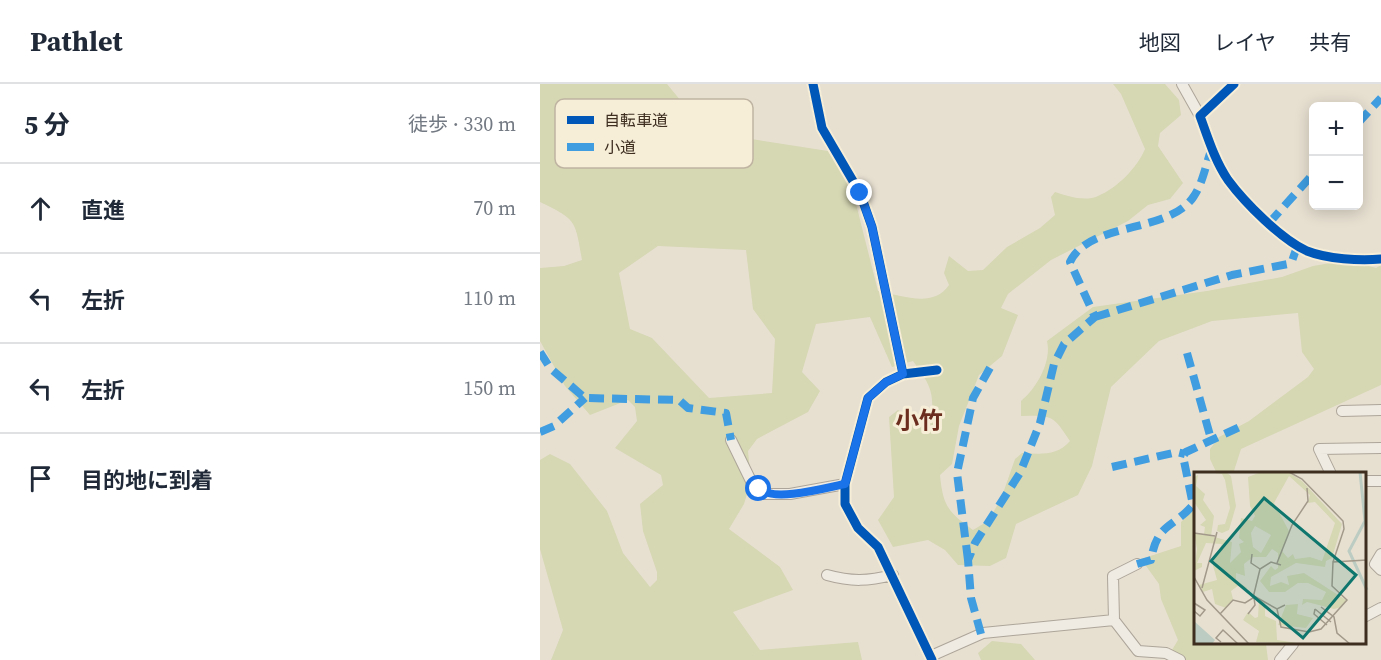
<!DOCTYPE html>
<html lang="ja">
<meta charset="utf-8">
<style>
body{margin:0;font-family:"Source Serif 4","Noto Sans JP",serif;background:#f2f2f3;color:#1f2937}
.controls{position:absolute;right:18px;top:18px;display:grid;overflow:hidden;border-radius:9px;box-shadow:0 3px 15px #0003}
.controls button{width:54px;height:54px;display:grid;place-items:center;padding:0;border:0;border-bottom:2px solid #e0e1e3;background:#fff;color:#1f2937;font:30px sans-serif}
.stop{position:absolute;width:18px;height:18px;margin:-14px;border:4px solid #1a73e8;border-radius:50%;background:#fff}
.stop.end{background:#1a73e8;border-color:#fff;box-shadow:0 2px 6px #0008}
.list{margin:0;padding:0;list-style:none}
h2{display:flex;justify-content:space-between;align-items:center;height:78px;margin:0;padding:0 24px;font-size:26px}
h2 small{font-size:20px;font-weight:400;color:#747a83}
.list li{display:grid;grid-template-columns:39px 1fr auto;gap:18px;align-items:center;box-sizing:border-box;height:90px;padding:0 24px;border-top:2px solid #e0e1e3}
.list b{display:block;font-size:22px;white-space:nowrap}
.list em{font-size:20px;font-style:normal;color:#747a83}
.icon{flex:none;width:33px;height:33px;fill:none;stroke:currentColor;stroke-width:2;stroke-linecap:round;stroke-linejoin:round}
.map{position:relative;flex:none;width:841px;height:576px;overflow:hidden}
header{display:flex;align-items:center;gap:36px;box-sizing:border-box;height:84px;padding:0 30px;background:#fff;border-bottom:2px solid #e0e1e3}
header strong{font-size:28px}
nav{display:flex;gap:33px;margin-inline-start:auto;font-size:21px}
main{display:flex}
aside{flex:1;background:#fff}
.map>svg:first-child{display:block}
.green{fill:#d6d7b3;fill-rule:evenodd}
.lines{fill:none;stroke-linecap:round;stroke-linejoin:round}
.minor-casing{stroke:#ada599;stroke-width:12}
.minor{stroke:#efebe3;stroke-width:10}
.quiet{stroke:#3f9de0;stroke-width:8;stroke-dasharray:15 8;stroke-linecap:butt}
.cycleway-casing{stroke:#f7eed8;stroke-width:13}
.cycleway{stroke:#0057b8;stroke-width:9}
.route{stroke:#1a73e8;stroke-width:8}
.labels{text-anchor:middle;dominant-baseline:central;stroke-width:6;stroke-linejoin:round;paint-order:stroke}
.quarter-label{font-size:24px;font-weight:bold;fill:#6b2e1e;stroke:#f7eed8}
.inset-river{fill:none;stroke:#bcccc2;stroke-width:3}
.inset-road{fill:none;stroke:#a3998a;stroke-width:1.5}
.view{fill:#0f766e;fill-opacity:0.15;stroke:#0f766e;stroke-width:3}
.inset-edge{fill:none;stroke:#3d2e20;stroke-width:3}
.key{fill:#f7eed8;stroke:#bfb4a1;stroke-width:1.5}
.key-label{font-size:16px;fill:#3d2e20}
</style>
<header>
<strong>Pathlet</strong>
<nav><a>地図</a><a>レイヤ</a><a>共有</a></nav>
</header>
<main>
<aside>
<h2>5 分<small>徒歩 · 330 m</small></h2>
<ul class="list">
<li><svg class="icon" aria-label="ahead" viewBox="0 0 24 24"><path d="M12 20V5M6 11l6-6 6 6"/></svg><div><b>直進</b></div><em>70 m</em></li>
<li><svg class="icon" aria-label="left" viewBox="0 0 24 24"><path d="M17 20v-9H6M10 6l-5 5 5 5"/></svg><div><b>左折</b></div><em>110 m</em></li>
<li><svg class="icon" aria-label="left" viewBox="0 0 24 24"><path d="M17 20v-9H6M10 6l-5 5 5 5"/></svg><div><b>左折</b></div><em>150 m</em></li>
<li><svg class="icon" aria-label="arrive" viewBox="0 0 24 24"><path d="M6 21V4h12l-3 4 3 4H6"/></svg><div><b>目的地に到着</b></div></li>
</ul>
</aside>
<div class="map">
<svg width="841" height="576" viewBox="0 0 841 576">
<rect width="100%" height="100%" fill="#e7e0d1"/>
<path class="green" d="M 0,0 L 127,0 L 141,17 L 194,20 L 205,54 L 288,67 L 313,108 L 338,207 C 361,211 393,225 409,201 L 404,189 L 409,172 L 428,187 L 443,186 L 467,163 L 500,144 L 515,131 L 511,113 L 515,108 C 527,112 545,118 558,112 C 577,104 597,84 605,65 L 581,10 L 573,0 L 625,0 L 639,16 L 641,31 L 620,49 L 618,62 L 643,99 L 630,115 L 608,121 L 588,137 L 511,176 L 468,210 L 461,224 L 478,231 L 462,272 L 439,291 L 419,342 L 412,380 L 400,391 C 403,422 408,428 433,446 L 448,437 L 461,415 L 475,375 L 482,369 C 501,370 517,372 530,357 C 513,331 512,331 481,332 L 481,317 C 496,305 512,278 507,257 L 553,223 L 667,207 L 742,193 L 773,182 L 808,176 L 836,184 L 841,181 L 841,301 L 701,365 L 693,390 L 677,390 L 670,375 L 670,365 L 679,353 L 709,337 L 768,293 L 774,285 L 762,268 L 758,229 L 672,237 L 619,257 L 571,303 L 552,382 L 538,411 L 476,440 L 466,474 L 450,482 L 418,481 L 405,466 L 388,456 L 353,463 L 338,436 L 354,413 L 349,333 L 358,326 L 383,341 L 392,333 C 394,305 389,300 373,277 L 352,283 L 330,233 L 276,240 L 262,288 L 280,307 L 268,328 L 217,355 L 208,367 L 211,397 L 204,420 L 189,445 L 240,483 L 253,506 L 193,528 L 220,566 L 318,558 L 322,576 L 11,576 L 23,546 L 0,465 L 0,376 L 10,370 L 30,380 L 67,427 L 83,469 L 110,503 L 117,496 L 117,488 L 103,447 L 100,420 L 123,401 L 121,391 L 75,364 L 97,337 L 95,323 L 88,316 L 50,331 L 25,302 L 0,257 L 0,184 L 24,182 L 42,176 C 35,136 37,136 0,118 ZM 118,162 L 206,166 L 213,225 L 235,255 L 232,309 L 169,314 L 112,254 L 90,245 L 79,189 Z
M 655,425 L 655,560 L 726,560 L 728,576 L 626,576 L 638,556 L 621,515 L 619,500 L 601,475 L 641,462 L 641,438 Z
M 452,557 L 481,560 L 495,576 L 441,576 L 438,569 Z"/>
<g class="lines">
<defs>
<path id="minor" d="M 273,0 L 282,44 L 320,109 L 332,143 L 363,290
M 642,0 L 660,32
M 694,0 L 660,32 C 668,54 675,77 688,96 C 705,119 741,155 767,167 C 787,175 820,177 841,175
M 802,327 L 841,326
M 191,356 L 211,397 L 225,410 L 250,410 L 305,400
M 791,390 L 779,365 L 841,364
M 824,397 L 841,397
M 841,470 L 835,480 L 841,486
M 287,491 C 312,498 328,497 353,491
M 824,533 L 841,524
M 574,536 L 598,567 L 626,569 L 640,576
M 391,572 L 443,549 L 574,536 L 573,492 L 597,480
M 392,576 L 338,463 L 318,444 L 305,420 L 305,400 L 328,314 L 346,298 L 363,290 L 397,286
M 740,576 L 753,560"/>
</defs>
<use href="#minor" class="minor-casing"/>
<use href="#minor" class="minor"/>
<path class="quiet" d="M 818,39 L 841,14
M 729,139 L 774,89
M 555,233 L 692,191 L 748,180 L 752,177 L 758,160
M 0,268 L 10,284 L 45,314 L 139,316 L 148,324 L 186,329 L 191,356
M 647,269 L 671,355
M 0,348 L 14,342 L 45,314
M 572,383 L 637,368 L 645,370
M 428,476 L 417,389 L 433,314 L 451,282
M 597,480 L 611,476 C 617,439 632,445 653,421 L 643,372 L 646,368 L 704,341
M 441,550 L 431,514 L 428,476 L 435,459 L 480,389 L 500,339 L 514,280 L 524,260 L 555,233 L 530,178 C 549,137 630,150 654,112 C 663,99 666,79 672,64"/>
<defs>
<path id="cycleway" d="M 273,0 L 282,44 L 320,109 L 332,143 L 363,290
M 694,0 L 660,32 C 668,54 675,77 688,96 C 705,119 741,155 767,167 C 787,175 820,177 841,175
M 392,576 L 338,463 L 318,444 L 305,420 L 305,400 L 328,314 L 346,298 L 363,290 L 397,286"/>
</defs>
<use href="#cycleway" class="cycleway-casing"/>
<use href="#cycleway" class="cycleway"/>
</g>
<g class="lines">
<path class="route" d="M 219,405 C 235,418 285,404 305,400 L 328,314 L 346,298 L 363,290 L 332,143 L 320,109"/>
</g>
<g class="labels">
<g class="quarter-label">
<text x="379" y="336">小竹</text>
</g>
</g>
<g transform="translate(654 388)">
<rect width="172" height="172" fill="#e7e0d1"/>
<path d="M 32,0 L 37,4 L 42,34 L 35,58 L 28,61 L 23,59 L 24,53 L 31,52 L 36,36 L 31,8 L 28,2 L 20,1 ZM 67,0 L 94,0 L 108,9 L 148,52 L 138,86 L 132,89 L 131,95 L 102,91 L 77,105 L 76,114 L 87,110 L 95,113 L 93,104 L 110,101 L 152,128 L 148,135 L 140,137 L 113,130 L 108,133 L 109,127 L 128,128 L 132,120 L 114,111 L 104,111 L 91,120 L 75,120 L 66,109 L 77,94 L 81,98 L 84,96 L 84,81 L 78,77 L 72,85 L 59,85 L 50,92 L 51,104 L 42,101 L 42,108 L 53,116 L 52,119 L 45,113 L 37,119 L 39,127 L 32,136 L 21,132 L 18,117 L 9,120 L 5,113 L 23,108 L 18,90 L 28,72 L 12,71 L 3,91 L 8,91 L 8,95 L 0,99 L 3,77 L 0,61 L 10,62 L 11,55 L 6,53 L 12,48 L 0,30 L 0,5 L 4,3 L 2,14 L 11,22 L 9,28 L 20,44 L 17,64 L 38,70 L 36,91 L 47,80 L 45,72 L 50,70 L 45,66 L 47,46 L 58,49 L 61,44 L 56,34 L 54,5 ZM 95,4 L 116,23 L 114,31 L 121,30 L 141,51 L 128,89 L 116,85 L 101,87 L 99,82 L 94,86 L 88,79 L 95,59 L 80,31 ZM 61,54 L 77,63 L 67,81 L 59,75 L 57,61 ZM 65,128 L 71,131 L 71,144 L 82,149 L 83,168 L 110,172 L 62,170 L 65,159 L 49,148 L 54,140 L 61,146 L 64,145 ZM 104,132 L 103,142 L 119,146 L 112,156 L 84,153 L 92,133 Z" fill="#d6d7b3" fill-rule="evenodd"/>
<path d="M 0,149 L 21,168 L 18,172 L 0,172 Z" fill="#bcccc2"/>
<path class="inset-river" d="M 166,0 L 171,49 L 155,79 L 173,118"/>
<path class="inset-road" d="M 95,0 L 108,7 L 149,49 L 150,57 L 139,90M 0,61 L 21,64M 58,82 L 57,91 L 66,97M 83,91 L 98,53 L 114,29 L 113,16M 0,105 L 13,128 L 55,172M 8,116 L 23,60M 60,124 L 83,137 L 91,133M 0,131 L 11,138 L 6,144 L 0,139M 127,135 L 140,145 L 143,161 L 156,172M 83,137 L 87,155 L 115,160 L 127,157 L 153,128 L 138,114 L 139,90 L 173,88M 121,137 L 120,142 L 133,153M 121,137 L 137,150M 26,142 L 39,128 L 51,131 L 59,126 L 66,97 L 77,90 L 87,93M 54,142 L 61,133 L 60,126M 27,170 L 22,166 L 29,158 L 44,172"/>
<path class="view" d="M 70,26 L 162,103 L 109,166 L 17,89 Z"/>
<rect width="172" height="172" class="inset-edge"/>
</g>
<rect x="15" y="15" width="198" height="69" rx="9" class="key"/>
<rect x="27" y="32" width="27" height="8" fill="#0057b8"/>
<rect x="27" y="59" width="27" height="8" fill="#3f9de0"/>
<g class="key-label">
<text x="64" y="42">自転車道</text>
<text x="64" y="69">小道</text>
</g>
</svg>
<div class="controls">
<button>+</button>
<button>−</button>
</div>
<div class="stop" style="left:219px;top:405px"></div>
<div class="stop end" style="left:320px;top:109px"></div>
</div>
</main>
